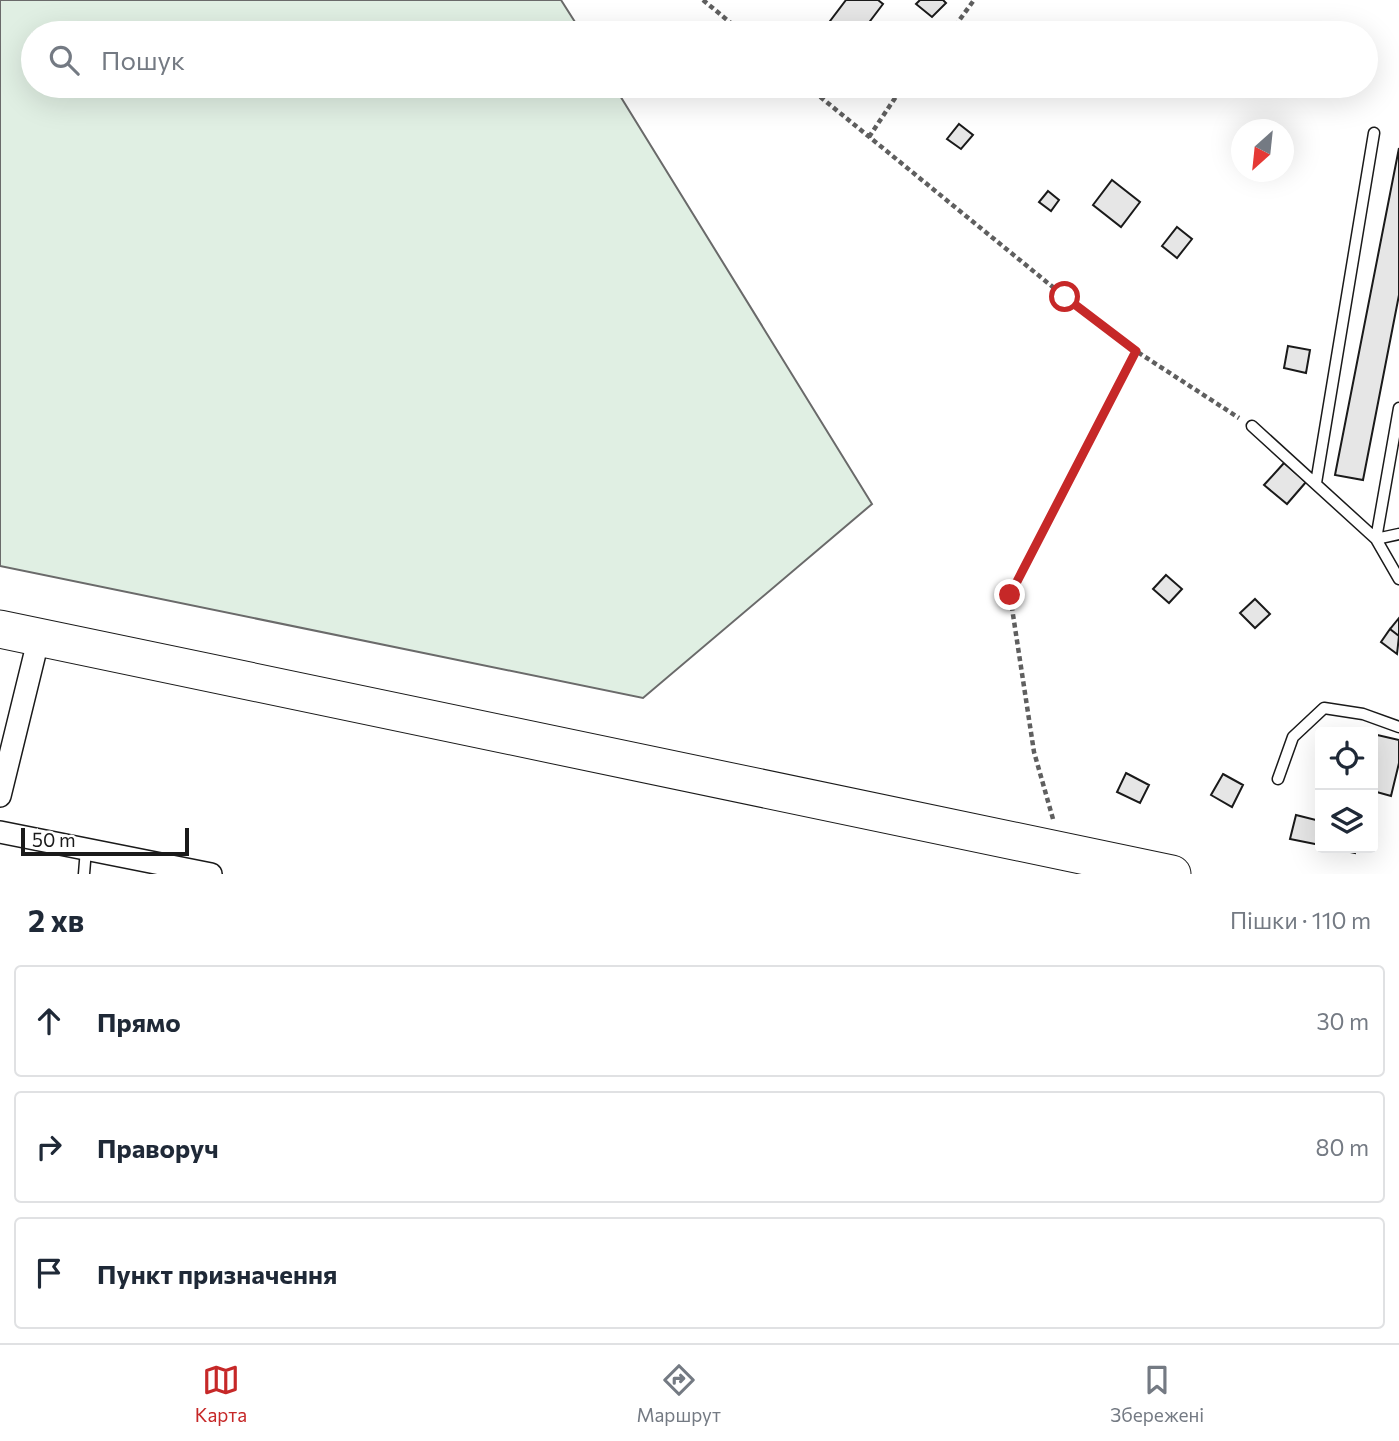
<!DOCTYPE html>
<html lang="uk">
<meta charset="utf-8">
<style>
body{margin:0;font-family:Commissioner,sans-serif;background:#f2f2f3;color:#1f2937}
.controls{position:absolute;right:21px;bottom:21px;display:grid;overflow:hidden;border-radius:7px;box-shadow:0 7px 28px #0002}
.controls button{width:63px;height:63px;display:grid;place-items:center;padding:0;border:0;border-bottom:2px solid #e0e1e3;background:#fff;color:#1f2937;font:35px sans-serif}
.compass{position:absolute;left:1231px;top:119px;width:63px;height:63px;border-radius:50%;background:#fff;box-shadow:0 7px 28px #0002;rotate:207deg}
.scale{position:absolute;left:21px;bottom:18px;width:168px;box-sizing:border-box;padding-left:7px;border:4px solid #1a1a1a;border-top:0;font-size:19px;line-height:24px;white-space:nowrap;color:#1a1a1a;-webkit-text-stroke:5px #fff;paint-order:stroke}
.stop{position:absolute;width:21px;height:21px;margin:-16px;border:5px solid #c62828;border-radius:50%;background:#fff}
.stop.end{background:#c62828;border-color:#fff;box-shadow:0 2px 7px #0008}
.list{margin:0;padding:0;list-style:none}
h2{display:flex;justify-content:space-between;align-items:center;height:91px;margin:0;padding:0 28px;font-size:30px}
h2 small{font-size:23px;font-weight:400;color:#747a83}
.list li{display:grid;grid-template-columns:46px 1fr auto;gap:21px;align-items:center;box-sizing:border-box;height:112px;margin:0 14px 14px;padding:0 14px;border:2px solid #e0e1e3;border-radius:7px}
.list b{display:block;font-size:26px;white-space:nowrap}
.list em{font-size:23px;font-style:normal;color:#747a83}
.icon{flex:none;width:38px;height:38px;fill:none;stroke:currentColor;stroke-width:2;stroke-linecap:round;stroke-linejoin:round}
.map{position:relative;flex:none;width:1399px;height:874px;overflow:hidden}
.search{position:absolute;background:#fff;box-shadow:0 7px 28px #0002;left:21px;right:21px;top:21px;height:77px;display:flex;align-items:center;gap:18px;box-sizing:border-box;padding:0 24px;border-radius:38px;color:#747a83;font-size:26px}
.sheet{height:469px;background:#fff}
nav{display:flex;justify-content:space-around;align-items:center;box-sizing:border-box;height:98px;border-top:2px solid #e0e1e3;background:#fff;font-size:19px;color:#747a83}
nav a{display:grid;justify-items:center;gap:4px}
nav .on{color:#c62828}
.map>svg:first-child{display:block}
.green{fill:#e0efe3;stroke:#6a6a6a;stroke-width:2}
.building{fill:#e6e6e6;stroke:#1a1a1a;stroke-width:2}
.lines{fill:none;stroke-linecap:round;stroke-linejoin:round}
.lane-casing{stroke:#1a1a1a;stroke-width:13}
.street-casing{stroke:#1a1a1a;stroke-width:24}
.highway-casing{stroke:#1a1a1a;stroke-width:39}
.path{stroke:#5f5f5f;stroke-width:4.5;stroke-dasharray:5 3.5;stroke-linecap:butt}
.lane{stroke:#fff;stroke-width:10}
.street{stroke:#fff;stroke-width:21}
.highway{stroke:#fff;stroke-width:37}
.route{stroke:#c62828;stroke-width:9}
</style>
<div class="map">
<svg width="1399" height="874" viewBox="0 0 1399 874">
<rect width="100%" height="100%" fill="#fff"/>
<path class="green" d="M 0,0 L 561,0 L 582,33 L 33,33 L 33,86 L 614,86 L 872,504 L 643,698 L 0,566 Z"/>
<path class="building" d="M 846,0 L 878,0 L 883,4 L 861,33 L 821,33 Z
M 920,0 L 943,0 L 946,3 L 932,17 L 916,4 Z
M 959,124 L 973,135 L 961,149 L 947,139 Z
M 1399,148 L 1399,295 L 1363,480 L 1335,475 Z
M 1112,180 L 1140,202 L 1121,227 L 1093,205 Z
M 1048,191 L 1059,200 L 1051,211 L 1039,202 Z
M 1177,227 L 1192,239 L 1177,258 L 1162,246 Z
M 1288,346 L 1310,350 L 1306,373 L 1284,368 Z
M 1284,463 L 1306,482 L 1287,504 L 1264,485 Z
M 1166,575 L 1182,589 L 1169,603 L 1153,589 Z
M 1255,599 L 1270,614 L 1255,628 L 1240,613 Z
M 1399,618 L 1399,636 L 1390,629 Z
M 1390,629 L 1399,636 L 1397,654 L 1381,642 Z
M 1373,734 L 1399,740 L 1399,763 L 1391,796 L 1373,791 Z
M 1126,773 L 1149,785 L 1140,803 L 1117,792 Z
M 1223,774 L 1243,785 L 1232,807 L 1211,795 Z
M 1296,815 L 1320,821 L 1320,845 L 1290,839 Z
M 1332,848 L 1356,848 L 1355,853 Z"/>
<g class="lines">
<defs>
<path id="lane" d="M 1399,408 L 1376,539 L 1399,534
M 1252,426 L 1376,539 L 1399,579
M 1316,483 L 1374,133
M 1278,779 L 1293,737 L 1324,708 L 1363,714 L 1399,727
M 84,874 L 86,849"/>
<path id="street" d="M 0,796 L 39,637
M 0,832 L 211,874"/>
<path id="highway" d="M 0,629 L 1172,874"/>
</defs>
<use href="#lane" class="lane-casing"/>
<use href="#street" class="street-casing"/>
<use href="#highway" class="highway-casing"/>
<path class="path" d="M 703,0 L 743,33
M 950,33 L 974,0
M 807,86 L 1065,297 L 1136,351 L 1239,418
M 869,137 L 903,86
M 1053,819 L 1034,752 L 1010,595 L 1136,351"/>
<use href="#lane" class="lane"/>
<use href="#street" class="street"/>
<use href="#highway" class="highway"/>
</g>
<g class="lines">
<path class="route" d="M 1010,595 L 1136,351 L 1065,297"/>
</g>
</svg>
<div class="controls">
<button><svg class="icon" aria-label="locate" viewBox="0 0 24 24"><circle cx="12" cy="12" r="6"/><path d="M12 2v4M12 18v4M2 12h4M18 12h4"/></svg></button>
<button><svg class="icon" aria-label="layers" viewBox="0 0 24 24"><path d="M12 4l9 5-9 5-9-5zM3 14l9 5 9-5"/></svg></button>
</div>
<svg class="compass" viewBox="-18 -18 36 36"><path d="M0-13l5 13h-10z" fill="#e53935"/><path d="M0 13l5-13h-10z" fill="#747a83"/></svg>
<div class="scale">50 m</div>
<div class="stop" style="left:1065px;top:297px"></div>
<div class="stop end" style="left:1010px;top:595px"></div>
<div class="search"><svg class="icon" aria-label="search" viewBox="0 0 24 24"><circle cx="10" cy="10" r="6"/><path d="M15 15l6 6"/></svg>Пошук</div>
</div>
<section class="sheet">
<h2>2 хв<small>Пішки · 110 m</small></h2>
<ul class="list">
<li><svg class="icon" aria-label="ahead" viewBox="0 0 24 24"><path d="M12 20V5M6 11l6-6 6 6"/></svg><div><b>Прямо</b></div><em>30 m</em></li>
<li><svg class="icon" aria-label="right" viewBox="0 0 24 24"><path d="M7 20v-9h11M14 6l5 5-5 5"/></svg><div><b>Праворуч</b></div><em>80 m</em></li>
<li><svg class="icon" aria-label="arrive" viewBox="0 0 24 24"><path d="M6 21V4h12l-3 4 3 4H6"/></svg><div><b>Пункт призначення</b></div></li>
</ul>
</section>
<nav>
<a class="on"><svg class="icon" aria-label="map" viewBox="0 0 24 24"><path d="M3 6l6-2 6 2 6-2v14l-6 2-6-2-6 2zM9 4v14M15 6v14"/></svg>Карта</a>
<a><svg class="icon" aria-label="directions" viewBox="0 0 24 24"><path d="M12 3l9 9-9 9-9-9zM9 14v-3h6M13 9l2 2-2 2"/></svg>Маршрут</a>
<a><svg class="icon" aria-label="saved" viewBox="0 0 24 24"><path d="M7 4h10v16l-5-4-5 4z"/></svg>Збережені</a>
</nav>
